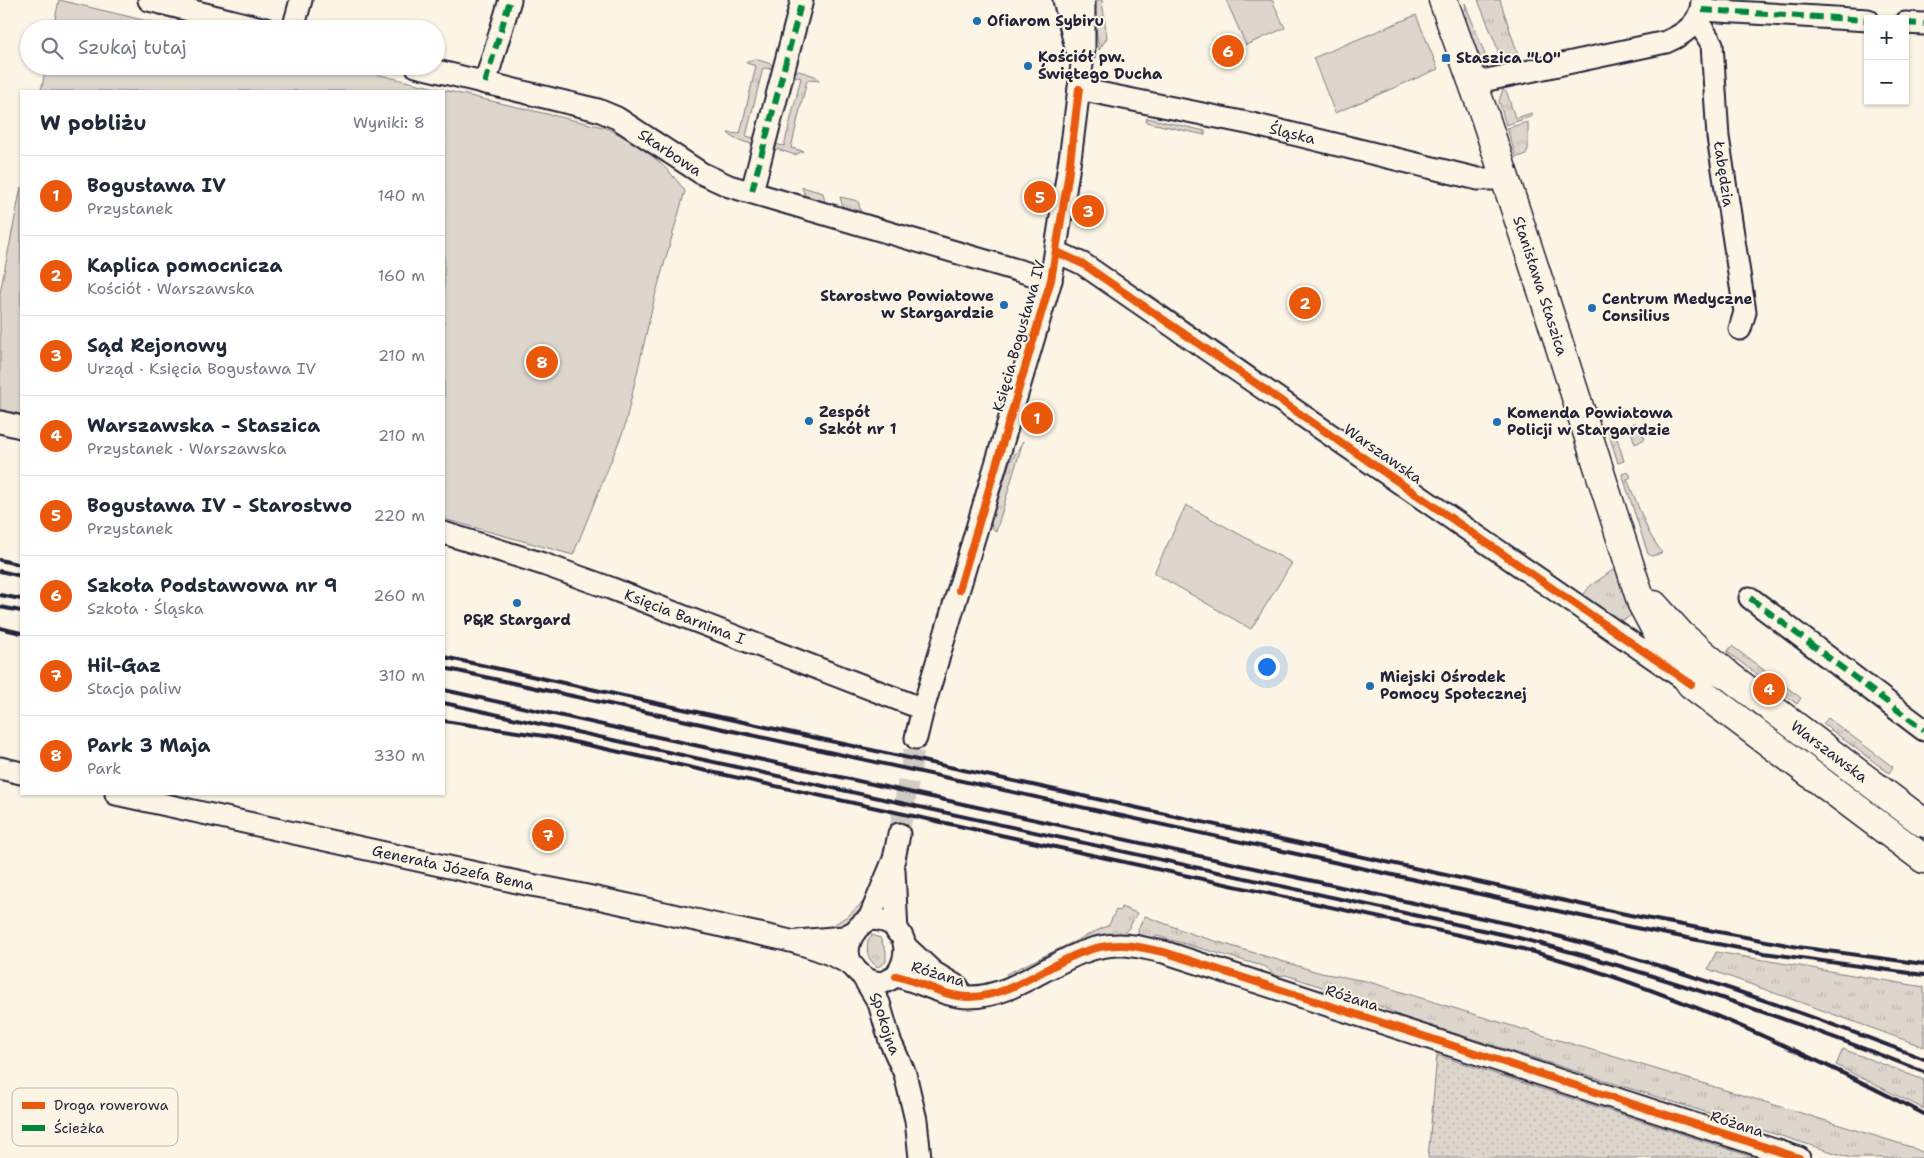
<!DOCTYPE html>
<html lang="pl">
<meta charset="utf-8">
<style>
body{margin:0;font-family:"Shantell Sans",sans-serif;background:#f6f6f7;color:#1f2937}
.controls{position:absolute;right:15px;top:15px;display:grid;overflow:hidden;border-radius:0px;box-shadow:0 1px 4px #0004}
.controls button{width:45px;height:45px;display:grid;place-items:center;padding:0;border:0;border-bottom:1px solid #e0e1e3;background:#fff;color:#1f2937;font:25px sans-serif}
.you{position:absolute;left:1266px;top:666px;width:18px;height:18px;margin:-12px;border:4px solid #fff;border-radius:50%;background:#1a73e8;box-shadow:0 0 0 8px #1a73e833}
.badge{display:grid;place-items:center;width:32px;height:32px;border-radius:50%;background:#ea580c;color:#fff;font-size:16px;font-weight:700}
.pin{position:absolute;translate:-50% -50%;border:2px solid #fff;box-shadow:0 1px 5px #0006}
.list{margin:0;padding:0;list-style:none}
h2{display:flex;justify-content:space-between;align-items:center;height:65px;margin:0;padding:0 20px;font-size:21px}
h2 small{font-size:16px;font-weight:400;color:#747a83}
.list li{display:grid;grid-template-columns:32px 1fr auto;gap:15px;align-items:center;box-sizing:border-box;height:80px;padding:0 20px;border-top:1px solid #e0e1e3}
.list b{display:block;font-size:19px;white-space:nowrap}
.list p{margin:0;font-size:16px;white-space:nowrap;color:#747a83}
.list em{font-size:16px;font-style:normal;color:#747a83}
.icon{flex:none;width:28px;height:28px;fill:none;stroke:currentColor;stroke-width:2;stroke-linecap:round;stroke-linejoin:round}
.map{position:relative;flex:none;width:1924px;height:1158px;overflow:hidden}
.search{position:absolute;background:#fff;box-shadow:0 1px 4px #0004;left:20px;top:20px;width:425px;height:55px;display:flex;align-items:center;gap:12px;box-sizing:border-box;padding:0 18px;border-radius:28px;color:#747a83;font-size:19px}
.panel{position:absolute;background:#fff;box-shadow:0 1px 4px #0004;left:20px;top:90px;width:425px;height:705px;border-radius:0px}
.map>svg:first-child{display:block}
.grass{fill:url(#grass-tufts);stroke:#7f7c84}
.park{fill:#dcd6cc;stroke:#7f7c84}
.garden{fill:url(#garden-dots);stroke:#7f7c84}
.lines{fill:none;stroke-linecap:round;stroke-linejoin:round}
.minor-tunnel{stroke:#d0cbc3;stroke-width:21;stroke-dasharray:21 11;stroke-linecap:butt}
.minor-casing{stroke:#22223b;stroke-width:25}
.major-casing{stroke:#22223b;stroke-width:31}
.minor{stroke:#fcf5e5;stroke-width:21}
.major{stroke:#fcf5e5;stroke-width:28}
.rail{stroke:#22223b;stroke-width:4}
.quiet{stroke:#00873e;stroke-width:6;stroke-dasharray:12 6;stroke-linecap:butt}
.cycleway-casing{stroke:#fcf5e5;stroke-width:11}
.cycleway{stroke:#e8590c;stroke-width:8}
.poi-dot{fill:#1f6fb2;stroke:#fcf5e5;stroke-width:2}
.labels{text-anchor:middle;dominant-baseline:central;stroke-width:4;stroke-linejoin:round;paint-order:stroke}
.poi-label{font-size:15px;font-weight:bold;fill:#22223b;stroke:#fcf5e5;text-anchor:start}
.street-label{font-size:15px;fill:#22223b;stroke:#fcf5e5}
.key{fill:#fcf5e5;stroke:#bbb6b2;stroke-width:1}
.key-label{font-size:14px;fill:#22223b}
</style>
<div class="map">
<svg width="1924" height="1158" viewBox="0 0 1924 1158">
<defs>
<pattern id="grass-tufts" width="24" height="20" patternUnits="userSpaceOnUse" patternTransform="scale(1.25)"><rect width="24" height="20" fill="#dcd6cc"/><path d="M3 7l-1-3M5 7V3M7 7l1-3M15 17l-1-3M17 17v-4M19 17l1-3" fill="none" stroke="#bcb7b0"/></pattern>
<pattern id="garden-dots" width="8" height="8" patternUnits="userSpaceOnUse" patternTransform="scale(1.25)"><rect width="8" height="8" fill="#dcd6cc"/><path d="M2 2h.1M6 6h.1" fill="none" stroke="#bcb7b0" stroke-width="1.8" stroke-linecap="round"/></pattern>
</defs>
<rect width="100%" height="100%" fill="#fcf5e5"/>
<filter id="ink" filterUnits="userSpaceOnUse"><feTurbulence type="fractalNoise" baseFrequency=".02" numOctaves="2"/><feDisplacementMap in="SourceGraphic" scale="10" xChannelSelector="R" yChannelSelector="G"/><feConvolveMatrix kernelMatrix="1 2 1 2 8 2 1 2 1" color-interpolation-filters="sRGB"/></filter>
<g filter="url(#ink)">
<path class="grass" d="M 1092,0 L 1102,0 L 1107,38 L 1099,50 Z
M 1478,0 L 1500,0 L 1520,61 L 1500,61 L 1497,47 Z
M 1465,3 L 1484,52 L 1486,63 C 1467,54 1467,22 1465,3 Z
M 755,59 L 771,64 L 775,69 L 763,68 L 746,136 L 758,139 L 751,144 L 733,138 L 728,133 L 740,134 L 756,66 L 746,63 L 747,61 Z
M 799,71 L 815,76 L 820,81 L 807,80 L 791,148 L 803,151 L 795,155 L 774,148 L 774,144 L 784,146 L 801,78 L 790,75 L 791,72 Z
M 1503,89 L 1507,93 L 1515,118 L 1532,113 L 1533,116 L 1506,125 L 1499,101 Z
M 1147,118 L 1205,131 L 1205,135 L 1146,122 Z
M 1528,122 L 1528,149 L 1526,155 L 1516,157 L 1507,128 Z
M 802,187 L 823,193 L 826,206 L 806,199 Z
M 840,197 L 858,201 L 862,216 L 844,211 Z
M 1149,294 L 1255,368 L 1252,371 L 1147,297 Z
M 1636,423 L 1645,439 L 1635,444 L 1629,425 Z
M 1614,429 L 1624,461 L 1618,463 L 1608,431 Z
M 1023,441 L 996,532 L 992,527 L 991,522 L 1009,464 Z
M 1628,472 L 1631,477 L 1627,479 L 1649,533 L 1662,553 L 1652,556 L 1648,554 L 1622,474 Z
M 1613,570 L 1621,571 L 1633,613 C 1617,632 1596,609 1581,598 L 1590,586 Z
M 1732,646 L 1801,698 L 1797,704 L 1727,652 Z
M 1828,718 L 1893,767 L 1889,773 L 1823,724 Z
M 874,892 L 857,919 L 831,932 L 830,927 L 849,915 Z
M 1121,907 L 1137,913 L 1129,928 L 1122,934 L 1008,977 L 1006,974 L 1109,925 L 1116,910 L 1120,911 Z
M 1145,916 L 1195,935 L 1321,973 L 1366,981 C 1547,1038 1730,1090 1911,1147 L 1924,1153 L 1924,1158 L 1851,1158 L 1400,1016 C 1382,1006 1360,996 1339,1000 L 1331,990 L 1286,975 L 1276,976 L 1266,967 L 1157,936 L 1148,942 L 1139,938 L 1138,929 Z
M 872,935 L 880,938 L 886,951 L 886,962 L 878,967 C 868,961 866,952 868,940 Z
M 1716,952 L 1924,987 L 1924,1047 L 1708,969 Z
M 1843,1049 L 1924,1080 L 1924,1109 L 1836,1065 Z"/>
<path class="park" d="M 59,0 L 181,29 L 53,29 Z
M 1226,0 L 1272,0 L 1285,28 L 1246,45 Z
M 1416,15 L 1438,69 L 1335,113 L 1313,58 Z
M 46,66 L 341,66 L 603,127 C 635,139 665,163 685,191 L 655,296 L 624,429 L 573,555 L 444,519 L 444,91 L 41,91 Z
M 21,187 L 21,414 L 0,409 L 0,293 Z
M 1186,505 L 1292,563 L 1251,629 L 1154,573 Z"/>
<path class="garden" d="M 1437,1055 L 1756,1158 L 1428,1158 Z"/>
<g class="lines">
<path class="minor-tunnel" d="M 899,834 L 916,738"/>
<defs>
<g id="minor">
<path d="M 149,0 L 265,29"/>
<path d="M 1064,0 L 1076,48"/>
<path d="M 1702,10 L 1868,20"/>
<path id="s1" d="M 1697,20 L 1712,44 L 1718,137 L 1745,312 L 1740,329"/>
<path d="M 1905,23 L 1924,24"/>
<path d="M 293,29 L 301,0"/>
<path id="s2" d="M 416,66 L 598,110 L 617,118 L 701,173 L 729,186 L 1051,280"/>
<path d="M 485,83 L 510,0"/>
<path d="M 1473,83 L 1666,42 C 1685,34 1702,22 1702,0"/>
<path id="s3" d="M 1079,89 L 1252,124 L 1478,179 L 1505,179"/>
<path d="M 752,191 L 802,0"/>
<path d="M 1057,252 L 1083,264 L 1681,677"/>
<path d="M 0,422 L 21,427"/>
<path id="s4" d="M 444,533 L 543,564 L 610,588 L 923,709"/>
<path d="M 1750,598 L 1924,730"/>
<path d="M 916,738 L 923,709 L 1051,280 L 1071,152 L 1084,48 L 1084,0"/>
<path d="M 0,768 L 21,773"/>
<path id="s5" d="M 116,794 L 531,885 C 595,896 658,912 722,926 C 764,936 815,942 853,966"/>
<path d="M 894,870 L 897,932"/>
<path d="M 869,919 C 933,919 900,1015 857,971 C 839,953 851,930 869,919 Z"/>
<path d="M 869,919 L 894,859 L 899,834"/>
<path d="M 798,941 L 844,937 L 852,933"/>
<path d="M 905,946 L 933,972 L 958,987"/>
<path d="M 896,976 C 920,981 944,997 969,997 C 1024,997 1066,943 1122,945 C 1136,945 1150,950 1164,952 L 1799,1158"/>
<path id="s6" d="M 863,977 L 879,1003 L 890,1041 L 905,1074 L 916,1120 L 920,1158"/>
</g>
<g id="major">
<path id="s7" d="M 1443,0 L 1485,117 L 1546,303 L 1642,604 L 1666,649 L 1691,684 L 1924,859"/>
<path d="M 1654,605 L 1681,635 L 1726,673"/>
<path id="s8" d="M 1699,690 L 1696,678 L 1705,667 L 1716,669 L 1729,676 L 1924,823"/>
</g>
</defs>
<use href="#minor" class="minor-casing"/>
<use href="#major" class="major-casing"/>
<use href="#minor" class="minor"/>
<use href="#major" class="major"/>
<path class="rail" d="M 0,560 L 21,565
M 0,571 L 21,576
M 0,595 L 21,599
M 0,607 L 21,611
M 0,628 L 21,633
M 444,657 L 1630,915 L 1798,947 L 1924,964
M 444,668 L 1631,927 L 1764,953 L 1924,975
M 444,690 L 1523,927 C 1660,962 1792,1008 1924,1059
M 444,703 L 1519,938 C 1658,974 1791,1019 1924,1072
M 444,721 L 551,737 L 1523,949 C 1664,987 1794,1047 1924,1114"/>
<path class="quiet" d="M 1702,10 L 1868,20
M 1905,23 L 1924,24
M 485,83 L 510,0
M 752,191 L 802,0
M 1750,598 L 1924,730"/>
<defs>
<path id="cycleway" d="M 1057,252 L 1083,264 L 1691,684
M 959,590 L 1051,280 L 1068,178 L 1079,89
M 896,976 C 920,981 944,997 969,997 C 1024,997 1066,943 1122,945 C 1136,945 1150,950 1164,952 L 1799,1158"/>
</defs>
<use href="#cycleway" class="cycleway-casing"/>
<use href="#cycleway" class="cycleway"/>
</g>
</g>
<g class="poi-dot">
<circle cx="977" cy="21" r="5"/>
<rect x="1441" y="53" width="10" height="10" rx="2.5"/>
<circle cx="1028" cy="66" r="5"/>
<circle cx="1004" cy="305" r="5"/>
<circle cx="1592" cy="308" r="5"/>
<circle cx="809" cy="421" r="5"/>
<circle cx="1497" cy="422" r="5"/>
<circle cx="517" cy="603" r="5"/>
<circle cx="1370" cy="686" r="5"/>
</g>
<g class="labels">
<g class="poi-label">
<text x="987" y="21">Ofiarom Sybiru</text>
<text x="1038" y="57">Kościół pw.<tspan x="1038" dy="17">Świętego Ducha</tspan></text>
<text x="1456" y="58">Staszica "LO"</text>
<text x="994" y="296" text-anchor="end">Starostwo Powiatowe<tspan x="994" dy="17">w Stargardzie</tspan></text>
<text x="1602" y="299">Centrum Medyczne<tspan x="1602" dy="17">Consilius</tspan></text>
<text x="819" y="412">Zespół<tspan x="819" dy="17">Szkół nr 1</tspan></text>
<text x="1507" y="413">Komenda Powiatowa<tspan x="1507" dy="17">Policji w Stargardzie</tspan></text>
<text x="517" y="620" text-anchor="middle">P&amp;R Stargard</text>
<text x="1380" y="677">Miejski Ośrodek<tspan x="1380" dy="17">Pomocy Społecznej</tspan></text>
</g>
<g class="street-label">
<text stroke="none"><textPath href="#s3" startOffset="218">Śląska</textPath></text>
<text stroke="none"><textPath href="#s2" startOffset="271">Skarbowa</textPath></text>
<text stroke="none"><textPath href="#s1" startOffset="159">Łabędzia</textPath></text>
<text stroke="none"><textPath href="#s7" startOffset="302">Stanisława Staszica</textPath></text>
<text transform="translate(1019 336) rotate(-74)">Księcia Bogusława IV</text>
<text transform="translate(1383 454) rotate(35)">Warszawska</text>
<text stroke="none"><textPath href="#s4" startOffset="255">Księcia Barnima I</textPath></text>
<text stroke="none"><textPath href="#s8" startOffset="178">Warszawska</textPath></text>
<text stroke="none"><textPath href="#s5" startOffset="345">Generała Józefa Bema</textPath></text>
<text transform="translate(938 974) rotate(17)">Różana</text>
<text transform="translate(1352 998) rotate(18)">Różana</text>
<text stroke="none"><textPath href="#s6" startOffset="52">Spokojna</textPath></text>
<text transform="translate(1737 1124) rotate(18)">Różana</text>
</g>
</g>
<rect x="12" y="1088" width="166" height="58" rx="8" class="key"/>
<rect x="22" y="1102" width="23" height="7" fill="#e8590c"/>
<rect x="22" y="1125" width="23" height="6" fill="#00873e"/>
<g class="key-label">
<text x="54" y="1110">Droga rowerowa</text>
<text x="54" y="1133">Ścieżka</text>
</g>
</svg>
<div class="controls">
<button>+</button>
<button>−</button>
</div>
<div class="you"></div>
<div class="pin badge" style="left:1037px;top:418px">1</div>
<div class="pin badge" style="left:1305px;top:303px">2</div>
<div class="pin badge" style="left:1088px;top:211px">3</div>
<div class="pin badge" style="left:1769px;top:689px">4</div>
<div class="pin badge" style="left:1040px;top:197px">5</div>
<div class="pin badge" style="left:1228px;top:51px">6</div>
<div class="pin badge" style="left:548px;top:835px">7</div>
<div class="pin badge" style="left:542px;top:362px">8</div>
<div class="search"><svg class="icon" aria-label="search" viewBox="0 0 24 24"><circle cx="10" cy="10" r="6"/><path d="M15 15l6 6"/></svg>Szukaj tutaj</div>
<section class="panel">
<h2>W pobliżu<small>Wyniki: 8</small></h2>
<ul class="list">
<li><span class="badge">1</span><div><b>Bogusława IV</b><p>Przystanek</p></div><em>140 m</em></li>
<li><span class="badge">2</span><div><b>Kaplica pomocnicza</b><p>Kościół · Warszawska</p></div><em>160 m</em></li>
<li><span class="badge">3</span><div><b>Sąd Rejonowy</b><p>Urząd · Księcia Bogusława IV</p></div><em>210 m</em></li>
<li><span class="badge">4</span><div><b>Warszawska - Staszica</b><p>Przystanek · Warszawska</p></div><em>210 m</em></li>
<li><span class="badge">5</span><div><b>Bogusława IV - Starostwo</b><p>Przystanek</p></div><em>220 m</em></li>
<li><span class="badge">6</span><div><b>Szkoła Podstawowa nr 9</b><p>Szkoła · Śląska</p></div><em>260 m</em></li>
<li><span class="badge">7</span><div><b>Hil-Gaz</b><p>Stacja paliw</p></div><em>310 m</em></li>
<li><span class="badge">8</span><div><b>Park 3 Maja</b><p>Park</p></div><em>330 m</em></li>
</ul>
</section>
</div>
